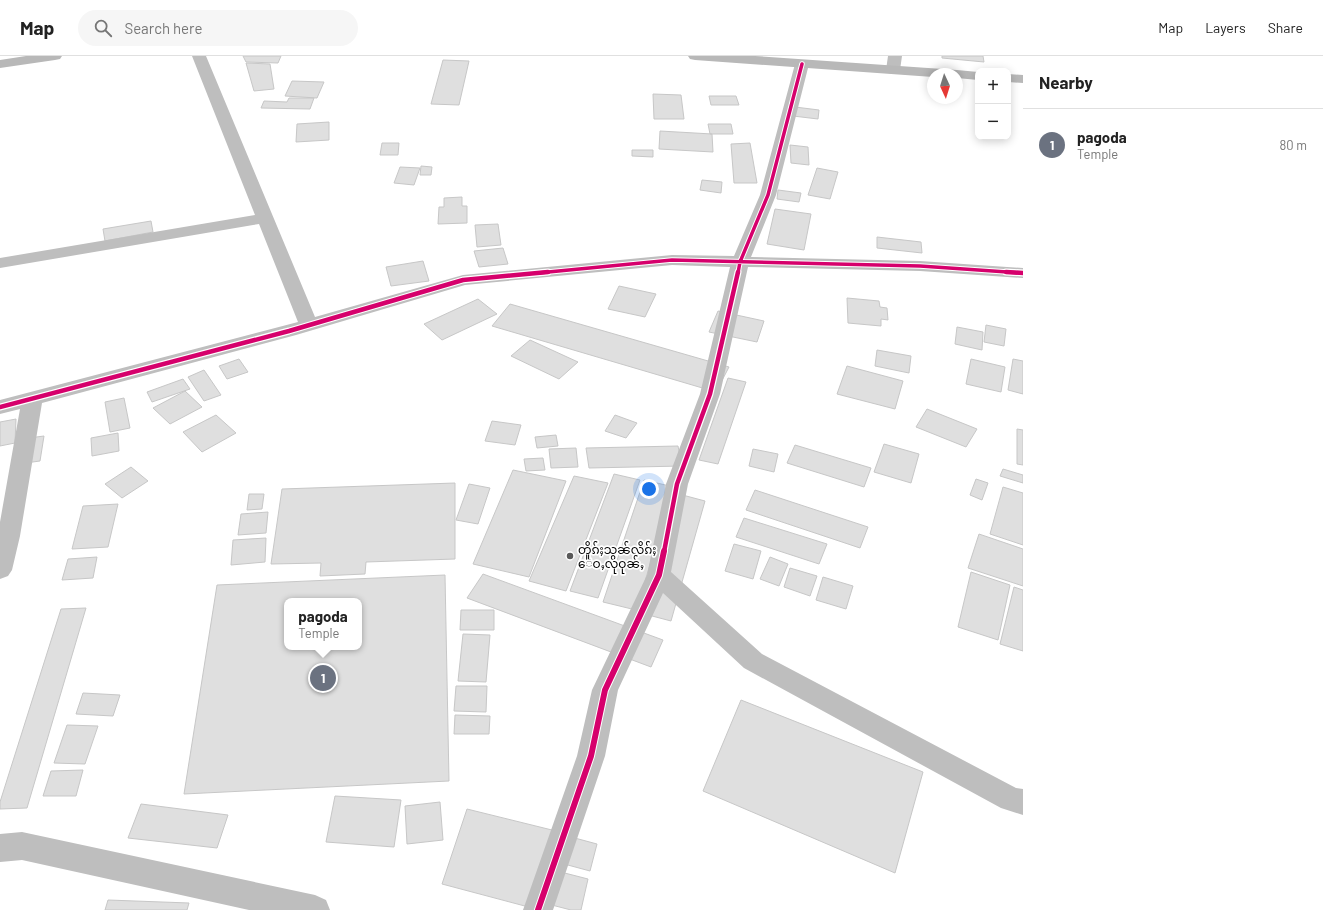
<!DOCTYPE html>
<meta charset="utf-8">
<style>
body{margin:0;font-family:Barlow,"Noto Sans Myanmar",sans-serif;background:#f6f6f6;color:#222}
.controls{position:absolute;right:12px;top:12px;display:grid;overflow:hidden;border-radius:8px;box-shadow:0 2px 10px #0003}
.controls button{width:36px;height:36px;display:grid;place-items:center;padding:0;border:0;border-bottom:1px solid #e0e0e0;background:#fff;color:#222;font:20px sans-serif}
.compass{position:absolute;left:927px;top:12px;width:36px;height:36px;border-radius:50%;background:#fff;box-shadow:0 2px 10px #0003;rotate:176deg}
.you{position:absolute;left:649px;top:433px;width:14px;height:14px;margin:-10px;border:3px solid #fff;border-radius:50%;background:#1a73e8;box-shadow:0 0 0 6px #1a73e833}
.badge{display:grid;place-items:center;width:26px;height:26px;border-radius:50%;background:#2563eb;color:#fff;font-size:13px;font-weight:700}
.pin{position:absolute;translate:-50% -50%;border:2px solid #fff;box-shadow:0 1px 4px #0006}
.popup{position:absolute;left:284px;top:542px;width:78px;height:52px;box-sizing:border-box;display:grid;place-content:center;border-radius:8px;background:#fff;filter:drop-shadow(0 1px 3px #0005);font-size:13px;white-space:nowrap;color:#767676}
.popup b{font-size:15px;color:#222}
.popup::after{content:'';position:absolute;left:50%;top:100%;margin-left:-8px;border:8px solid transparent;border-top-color:#fff}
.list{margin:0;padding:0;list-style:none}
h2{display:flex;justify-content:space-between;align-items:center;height:52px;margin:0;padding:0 16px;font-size:17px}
h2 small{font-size:13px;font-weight:400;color:#767676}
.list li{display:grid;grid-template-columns:26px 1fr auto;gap:12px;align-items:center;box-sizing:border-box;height:72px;padding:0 16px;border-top:1px solid #e0e0e0}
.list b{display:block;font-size:15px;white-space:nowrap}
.list p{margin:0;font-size:13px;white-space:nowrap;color:#767676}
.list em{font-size:13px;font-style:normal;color:#767676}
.icon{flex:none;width:22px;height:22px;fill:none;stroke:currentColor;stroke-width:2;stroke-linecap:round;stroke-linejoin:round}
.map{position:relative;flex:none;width:1023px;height:854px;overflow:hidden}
header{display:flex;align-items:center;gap:24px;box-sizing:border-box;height:56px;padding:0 20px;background:#fff;border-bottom:1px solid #e0e0e0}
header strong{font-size:19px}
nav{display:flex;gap:22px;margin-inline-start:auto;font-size:14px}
.search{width:280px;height:36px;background:#f6f6f6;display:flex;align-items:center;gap:10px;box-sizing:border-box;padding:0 14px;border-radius:22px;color:#767676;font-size:15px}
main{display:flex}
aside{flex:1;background:#fff}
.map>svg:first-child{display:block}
.building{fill:#dfdfdf;stroke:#c7c7c7;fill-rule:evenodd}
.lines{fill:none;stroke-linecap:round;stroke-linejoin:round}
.minor{fill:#bebebe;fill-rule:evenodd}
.secondary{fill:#b8b8b8;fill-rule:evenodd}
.cycleway-far2-casing{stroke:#fff;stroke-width:5.5}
.cycleway-far1-casing{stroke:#fff;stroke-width:7}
.cycleway-casing{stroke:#fff;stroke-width:8}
.cycleway-far2{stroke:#d6006c;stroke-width:3.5}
.cycleway-far1{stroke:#d6006c;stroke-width:4.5}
.cycleway{stroke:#d6006c;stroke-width:6}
.poi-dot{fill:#595959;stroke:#fff;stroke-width:1.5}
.labels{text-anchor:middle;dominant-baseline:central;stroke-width:3.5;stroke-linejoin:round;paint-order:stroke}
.poi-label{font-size:12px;fill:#000;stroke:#fff;text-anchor:start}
</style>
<header>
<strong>Map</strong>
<div class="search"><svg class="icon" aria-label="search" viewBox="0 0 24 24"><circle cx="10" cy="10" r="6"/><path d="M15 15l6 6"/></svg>Search here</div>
<nav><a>Map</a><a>Layers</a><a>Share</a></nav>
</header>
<main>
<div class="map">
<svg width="1023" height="854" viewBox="0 0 1023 854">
<rect width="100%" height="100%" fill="#fff"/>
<path class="building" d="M 243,0 L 281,0 L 278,7 L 246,6 Z
M 942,0 L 983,0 L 984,6 L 942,2 Z
M 443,4 L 469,5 L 459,49 L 431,48 Z
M 246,7 L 270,8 L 274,33 L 254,35 Z
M 292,25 L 324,26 L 317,42 L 285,40 Z
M 653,38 L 681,39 L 684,63 L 654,63 Z
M 709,40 L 736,40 L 739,49 L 711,49 Z
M 289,42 L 314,42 L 310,53 L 261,52 L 264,45 L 287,46 Z
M 795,51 L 819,54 L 818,63 L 793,60 Z
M 329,66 L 329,84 L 296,86 L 297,68 Z
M 708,68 L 731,68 L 733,78 L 710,78 Z
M 660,75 L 712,78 L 713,96 L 659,93 Z
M 382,87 L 399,87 L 398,99 L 380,99 Z
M 750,87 L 757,127 L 734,127 L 731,88 Z
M 790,89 L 808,91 L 809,109 L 791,107 Z
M 632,94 L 653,94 L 653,101 L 632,100 Z
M 421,110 L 432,111 L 431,119 L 420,119 Z
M 400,111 L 420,112 L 414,129 L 394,127 Z
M 817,112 L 838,116 L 830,143 L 808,139 Z
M 702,124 L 722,126 L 721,137 L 700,134 Z
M 778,134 L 801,137 L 799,146 L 777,143 Z
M 462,141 L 462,150 L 467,150 L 467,167 L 438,168 L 439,151 L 444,151 L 444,142 Z
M 775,153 L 811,158 L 804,194 L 767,188 Z
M 151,165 L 153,176 L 105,185 L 103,173 Z
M 498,168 L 501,189 L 477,191 L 475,169 Z
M 877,181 L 921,186 L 922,197 L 877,192 Z
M 503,192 L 508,208 L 479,211 L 474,195 Z
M 423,205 L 429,225 L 391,230 L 386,211 Z
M 619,230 L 656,238 L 645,261 L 608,253 Z
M 847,242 L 879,245 L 880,251 L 887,252 L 888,264 L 881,263 L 881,270 L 848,267 Z
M 478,243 L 497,258 L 442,284 L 424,268 Z
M 510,248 L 729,311 L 716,336 L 492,270 Z
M 718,255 L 764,265 L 757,286 L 709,276 Z
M 986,269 L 1006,273 L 1004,290 L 984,286 Z
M 957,271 L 983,276 L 982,294 L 955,288 Z
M 530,284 L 578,306 L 559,323 L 511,300 Z
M 877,294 L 911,300 L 909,317 L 875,310 Z
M 239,303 L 248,316 L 227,323 L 219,310 Z
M 971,303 L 1005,311 L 1001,336 L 966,328 Z
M 1013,303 L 1023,305 L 1023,338 L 1008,334 Z
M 847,310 L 903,325 L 895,353 L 837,338 Z
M 204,314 L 221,339 L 204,345 L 188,321 Z
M 728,322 L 746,326 L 718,408 L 699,404 Z
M 183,323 L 190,333 L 152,346 L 147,336 Z
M 185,335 L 202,351 L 170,368 L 153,352 Z
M 124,342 L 130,372 L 110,376 L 105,346 Z
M 927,353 L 977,373 L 966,391 L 916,371 Z
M 216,359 L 236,377 L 202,396 L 183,376 Z
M 615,359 L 637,367 L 626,382 L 605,375 Z
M 16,363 L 15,387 L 0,390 L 0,366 Z
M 492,365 L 521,369 L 515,389 L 485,385 Z
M 1017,373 L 1023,374 L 1023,409 L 1017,408 Z
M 118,377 L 119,395 L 92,400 L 91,382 Z
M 556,379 L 558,390 L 537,392 L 535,381 Z
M 44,380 L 40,405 L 18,408 L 21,383 Z
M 884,388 L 919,398 L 911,427 L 874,416 Z
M 795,389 L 871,412 L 864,431 L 787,407 Z
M 678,390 L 682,410 L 589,412 L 586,392 Z
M 576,392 L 578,411 L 551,412 L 549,393 Z
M 753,393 L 778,398 L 774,416 L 749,410 Z
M 543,402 L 545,414 L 526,415 L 524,403 Z
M 131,411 L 148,425 L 122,442 L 105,428 Z
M 1003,413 L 1023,419 L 1023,427 L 1000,420 Z
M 513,414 L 566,425 L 529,521 L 473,508 Z
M 614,418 L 640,424 L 598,542 L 570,535 Z
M 574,420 L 608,427 L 566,535 L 529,525 Z
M 976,423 L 988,427 L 982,444 L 970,439 Z
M 644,424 L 674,431 L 636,554 L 603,546 Z
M 455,427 L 455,503 L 366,506 L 365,518 L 320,520 L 321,507 L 271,508 L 282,433 Z
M 469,428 L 490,432 L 478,468 L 456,464 Z
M 1003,431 L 1023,437 L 1023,489 L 990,478 Z
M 755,434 L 868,471 L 860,492 L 746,454 Z
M 675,437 L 705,445 L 671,565 L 637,556 Z
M 249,438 L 264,438 L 262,453 L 247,454 Z
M 118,448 L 108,491 L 72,493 L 83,450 Z
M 268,456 L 266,477 L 238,479 L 241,458 Z
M 744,462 L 827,488 L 819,508 L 736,481 Z
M 979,478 L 1023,493 L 1023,530 L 968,512 Z
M 266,482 L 265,506 L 231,509 L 233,484 Z
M 734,488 L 761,495 L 753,523 L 725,515 Z
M 97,501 L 93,522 L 62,524 L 68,503 Z
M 770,501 L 788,508 L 779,530 L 760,523 Z
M 790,512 L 817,520 L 810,540 L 784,531 Z
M 971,516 L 1010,529 L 998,584 L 958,571 Z
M 483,518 L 663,584 L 651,611 L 467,542 Z
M 445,519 L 449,725 L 184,738 L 217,529 ZM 287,545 L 359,545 L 359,591 L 287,591 Z
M 823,521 L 853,530 L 846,553 L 816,544 Z
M 1014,531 L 1023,534 L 1023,595 L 1000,588 Z
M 86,552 L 27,752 L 0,753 L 0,746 L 61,553 Z
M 461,554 L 494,554 L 494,574 L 460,574 Z
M 463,578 L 490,579 L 486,626 L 458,625 Z
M 456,630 L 487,630 L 486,656 L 454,655 Z
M 83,637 L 120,639 L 113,660 L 76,658 Z
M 741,644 L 923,716 L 895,817 L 703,735 Z
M 455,659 L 490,660 L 489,678 L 454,678 Z
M 67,669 L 98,670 L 85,708 L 54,707 Z
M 83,714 L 76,740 L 43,740 L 51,715 Z
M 335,740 L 401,744 L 394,791 L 326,786 Z
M 440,746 L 443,784 L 407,788 L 405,750 Z
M 141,748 L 228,759 L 217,792 L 128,782 Z
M 467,753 L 556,775 L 536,853 L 442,828 Z
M 560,778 L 597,788 L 590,815 L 553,805 Z
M 553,814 L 588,823 L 581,854 L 571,854 L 544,847 Z
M 108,844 L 189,847 L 187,854 L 105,854 Z"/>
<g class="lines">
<path class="minor" d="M 192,0 L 206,0 L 315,261 L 463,219 L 672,199 L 734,200 L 760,139 L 795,8 L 797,5 L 802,4 L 807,5 L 809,8 L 776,139 L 751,201 L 920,205 L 1023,212 L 1023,222 L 920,215 L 748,211 L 720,338 L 688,428 L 671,516 L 762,598 L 1016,732 L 1023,733 L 1023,759 L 1001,752 L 744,612 L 663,537 L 618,634 L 605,700 L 553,854 L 523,854 L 577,700 L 592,634 L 647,519 L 666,428 L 700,338 L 730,211 L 672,209 L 465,229 L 296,279 L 42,347 L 20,480 L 12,514 L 8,520 L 0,523 L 0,466 L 20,353 L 0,358 L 0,344 L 298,266 L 259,168 L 0,212 L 0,202 L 255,159 Z
M 888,0 L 902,0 L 900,14 L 898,17 L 893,18 L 888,17 L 886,14 Z
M 22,776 L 315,839 L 326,844 L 330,854 L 249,854 L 22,804 L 0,806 L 0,778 Z"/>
<path class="secondary" d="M 26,0 L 62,0 L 60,3 L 55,4 L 0,12 L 0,4 Z
M 688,0 L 755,0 L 957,14 L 978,16 L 978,24 L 957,22 L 957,18 L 933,18 L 933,21 L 695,4 L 690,3 Z
M 1008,18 L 1023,19 L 1023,27 L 1008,26 Z"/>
<defs>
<path id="cycleway-far2" d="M 538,217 L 672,204 L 920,210 L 1021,217
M 738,217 L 740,206 L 768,139 L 802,8"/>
<path id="cycleway-far1" d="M 1006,216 L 1023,217
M 0,351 L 289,275 L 463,224 L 548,216
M 664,496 L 677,428 L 710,338 L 738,216"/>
<path id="cycleway" d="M 538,854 L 591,700 L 605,634 L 659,519 L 664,495"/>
</defs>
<use href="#cycleway-far2" class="cycleway-far2-casing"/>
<use href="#cycleway-far1" class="cycleway-far1-casing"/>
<use href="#cycleway" class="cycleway-casing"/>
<use href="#cycleway-far2" class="cycleway-far2"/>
<use href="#cycleway-far1" class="cycleway-far1"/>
<use href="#cycleway" class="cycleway"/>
</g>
<circle class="poi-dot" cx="570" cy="500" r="4"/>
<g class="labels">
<g class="poi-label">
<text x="578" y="493">တိူၵ်ႈသွၼ်လိၵ်ႈ<tspan x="578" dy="14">ေဝႇလုဝုၼ်ႇ</tspan></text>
</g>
</g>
</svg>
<div class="controls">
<button>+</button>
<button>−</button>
</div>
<svg class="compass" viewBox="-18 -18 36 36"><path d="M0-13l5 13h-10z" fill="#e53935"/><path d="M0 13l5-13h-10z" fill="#767676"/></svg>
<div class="you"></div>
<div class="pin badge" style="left:323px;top:622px;background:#6b7280">1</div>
<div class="popup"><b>pagoda</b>Temple</div>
</div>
<aside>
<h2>Nearby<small></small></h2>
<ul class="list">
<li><span class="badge" style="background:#6b7280">1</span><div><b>pagoda</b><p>Temple</p></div><em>80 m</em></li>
</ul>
</aside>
</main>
